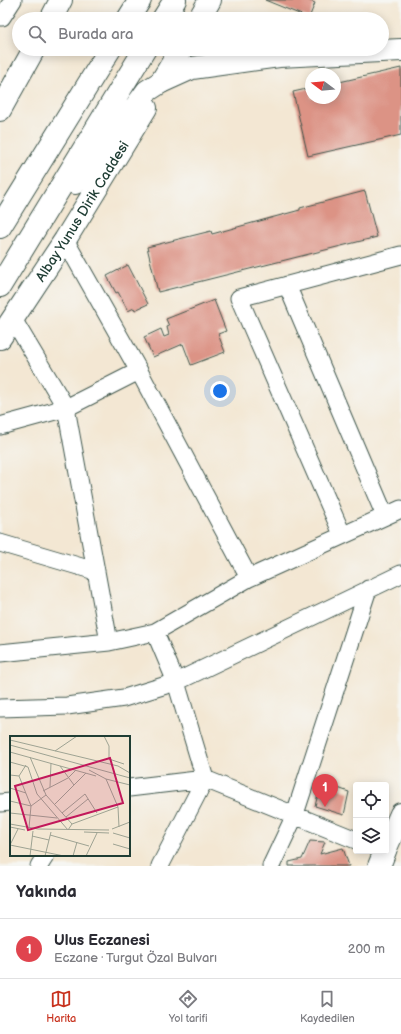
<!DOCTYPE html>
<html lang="tr">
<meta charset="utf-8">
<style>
body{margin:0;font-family:"Balsamiq Sans",sans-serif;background:#f7f7f7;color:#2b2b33}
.controls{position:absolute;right:12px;bottom:12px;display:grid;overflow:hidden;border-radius:4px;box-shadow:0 2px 10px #0003}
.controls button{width:36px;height:36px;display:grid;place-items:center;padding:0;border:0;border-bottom:1px solid #e1e1e2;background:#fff;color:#2b2b33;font:20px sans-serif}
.compass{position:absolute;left:305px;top:68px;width:36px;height:36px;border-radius:50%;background:#fff;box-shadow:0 2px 10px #0003;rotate:286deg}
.you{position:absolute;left:220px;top:391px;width:14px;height:14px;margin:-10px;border:3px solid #fff;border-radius:50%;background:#1a73e8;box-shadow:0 0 0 6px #1a73e833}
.badge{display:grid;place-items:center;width:26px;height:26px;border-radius:50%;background:#c8321e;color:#fff;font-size:13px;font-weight:700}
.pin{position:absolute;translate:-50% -33px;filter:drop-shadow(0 1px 2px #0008)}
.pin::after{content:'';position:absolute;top:21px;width:14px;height:12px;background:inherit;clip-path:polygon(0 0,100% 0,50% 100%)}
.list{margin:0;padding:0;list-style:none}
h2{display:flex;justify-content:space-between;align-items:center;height:52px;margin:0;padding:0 16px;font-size:17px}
h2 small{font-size:13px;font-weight:400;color:#7c7c81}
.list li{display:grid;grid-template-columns:26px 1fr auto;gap:12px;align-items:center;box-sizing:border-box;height:60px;padding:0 16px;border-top:1px solid #e1e1e2}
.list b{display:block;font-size:15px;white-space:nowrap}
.list p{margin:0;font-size:13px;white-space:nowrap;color:#7c7c81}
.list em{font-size:13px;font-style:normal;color:#7c7c81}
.icon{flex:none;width:22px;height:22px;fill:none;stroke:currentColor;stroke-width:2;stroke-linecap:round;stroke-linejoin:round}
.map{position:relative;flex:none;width:401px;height:866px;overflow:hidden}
.search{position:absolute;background:#fff;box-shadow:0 2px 10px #0003;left:12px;right:12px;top:12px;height:44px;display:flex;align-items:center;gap:10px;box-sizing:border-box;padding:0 14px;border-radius:22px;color:#7c7c81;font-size:15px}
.sheet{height:112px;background:#fff}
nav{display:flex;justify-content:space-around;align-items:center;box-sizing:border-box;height:56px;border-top:1px solid #e1e1e2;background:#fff;font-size:11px;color:#7c7c81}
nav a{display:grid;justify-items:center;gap:2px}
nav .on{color:#c8321e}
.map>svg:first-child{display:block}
.building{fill:#dc9385}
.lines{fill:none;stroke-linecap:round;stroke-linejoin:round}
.minor-casing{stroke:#3f564c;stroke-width:19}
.secondary-casing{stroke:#3f564c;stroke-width:24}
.primary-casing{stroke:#3f564c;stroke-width:24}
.trunk-casing{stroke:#3f564c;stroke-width:24}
.minor{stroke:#fff;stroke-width:17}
.secondary{stroke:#fff;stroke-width:22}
.primary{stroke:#fff;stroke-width:22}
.trunk{stroke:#fff;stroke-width:22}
.labels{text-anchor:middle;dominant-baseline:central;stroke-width:3;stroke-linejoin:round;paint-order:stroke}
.street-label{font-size:14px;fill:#1f3d34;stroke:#f6f6f2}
.inset-road{fill:none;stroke:#9ea393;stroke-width:1}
.view{fill:#c2185b;fill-opacity:0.15;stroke:#c2185b;stroke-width:2}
.inset-edge{fill:none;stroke:#1f3d34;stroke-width:2}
</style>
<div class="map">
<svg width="401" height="866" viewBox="0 0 401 866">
<rect width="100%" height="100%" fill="#f6f6f2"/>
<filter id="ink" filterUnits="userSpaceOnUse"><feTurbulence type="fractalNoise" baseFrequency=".025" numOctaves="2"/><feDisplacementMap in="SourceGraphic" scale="8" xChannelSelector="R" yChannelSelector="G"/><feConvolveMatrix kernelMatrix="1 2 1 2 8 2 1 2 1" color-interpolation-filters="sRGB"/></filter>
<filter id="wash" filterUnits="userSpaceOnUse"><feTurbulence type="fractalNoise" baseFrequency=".012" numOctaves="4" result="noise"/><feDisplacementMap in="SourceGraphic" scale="16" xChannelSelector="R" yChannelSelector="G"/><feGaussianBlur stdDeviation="0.9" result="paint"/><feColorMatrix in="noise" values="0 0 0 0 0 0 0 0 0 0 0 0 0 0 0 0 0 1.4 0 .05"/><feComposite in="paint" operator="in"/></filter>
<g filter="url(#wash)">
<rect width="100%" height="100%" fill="#f3e7d3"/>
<g id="blocks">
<path class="building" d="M 265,0 L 308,0 L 315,3 L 309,18 Z
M 401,68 L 401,135 L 308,156 L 293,92 L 311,88 L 311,98 L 335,98 L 335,83 Z
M 365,191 L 377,237 L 158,292 L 147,247 L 211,231 L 212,234 L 300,210 L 300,208 Z
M 128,265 L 148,304 L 135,310 L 134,308 L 128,311 L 118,292 L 116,293 L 107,276 Z
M 214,300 L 226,331 L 218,334 L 225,352 L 191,365 L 183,344 L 153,357 L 144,337 L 161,329 L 164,337 L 169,335 L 167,327 L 169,326 L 166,319 Z
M 321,782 L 349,792 L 344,815 L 315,806 Z
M 310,841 L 325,842 L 320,854 L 343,848 L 349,866 L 289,866 L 289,862 L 302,859 Z"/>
</g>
</g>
<g filter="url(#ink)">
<use href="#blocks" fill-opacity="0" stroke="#3f564c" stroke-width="1"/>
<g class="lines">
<defs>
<path id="minor" d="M 0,17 L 2,17 L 13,0
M 65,240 L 139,371 L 249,578
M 287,285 L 385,516
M 13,319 L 66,408 L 109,642
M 0,426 L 66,408 L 139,371
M 342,534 L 239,298 L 401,255
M 0,543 L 95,571
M 155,632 L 176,682 L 205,779 L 160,866
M 0,653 L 109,642 L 155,632 L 249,578 L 401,509
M 0,708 L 67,706 L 124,698 L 176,682 L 401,574
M 129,788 L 205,779 L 356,840
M 0,803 L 11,802
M 39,866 L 46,855
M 271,866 L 294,817 L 368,589"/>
<path id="secondary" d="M 161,82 L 192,68 L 279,56 L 401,50"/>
<g id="primary">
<path d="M 51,19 L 61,0"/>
<path d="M 0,110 L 34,49"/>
<path id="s1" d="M 0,338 L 65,240 L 146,108"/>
<path d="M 386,848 L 401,814"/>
<path d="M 379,866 L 385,851"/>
</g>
<path id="trunk" d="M 128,19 L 140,0
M 163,19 L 175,0
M 199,19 L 210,0
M 75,183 L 113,138 L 147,91 L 161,82 L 181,49
M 0,227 L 110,49
M 0,286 L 145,49"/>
</defs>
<use href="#minor" class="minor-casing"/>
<use href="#secondary" class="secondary-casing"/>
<use href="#primary" class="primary-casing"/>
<use href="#trunk" class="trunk-casing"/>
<use href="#minor" class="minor"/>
<use href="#secondary" class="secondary"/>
<use href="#primary" class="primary"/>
<use href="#trunk" class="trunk"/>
</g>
</g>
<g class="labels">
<g class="street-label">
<text stroke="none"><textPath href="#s1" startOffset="151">Albay Yunus Dirik Caddesi</textPath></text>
</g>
</g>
<g transform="translate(10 736)">
<rect width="120" height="120" fill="#f3e7d3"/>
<path class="inset-road" d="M 94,0 L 99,10 L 99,23 L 114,28M 0,4 L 108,30 L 120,37M 0,9 L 120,42M 45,15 L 67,0M 0,16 L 86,40M 20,21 L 36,59 L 62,88M 0,26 L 18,31 L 27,58 L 58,94 L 62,88 L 108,71M 50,30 L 64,49M 79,34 L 96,43 L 120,49M 0,39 L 9,40 L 21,70 L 19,92M 9,40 L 16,29M 96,43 L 108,71 L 109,91M 40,51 L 41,27M 0,52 L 16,57M 33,55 L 58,42 L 66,34M 0,65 L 21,70 L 36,59M 45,68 L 76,37M 0,77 L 47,82M 52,77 L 75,58 L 87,77M 56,81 L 78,63M 0,88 L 28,93 L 99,94M 0,91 L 15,94M 102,93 L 120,86M 74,96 L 99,97M 103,97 L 120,102M 40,99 L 79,110M 22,100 L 39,104M 103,108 L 120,113M 0,109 L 54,120M 0,109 L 8,93M 20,120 L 23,95M 35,120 L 41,96M 63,120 L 67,106M 76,120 L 87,97"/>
<path class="view" d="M 100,22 L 113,67 L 18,94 L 5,50 Z"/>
<rect width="120" height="120" class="inset-edge"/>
</g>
</svg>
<div class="controls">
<button><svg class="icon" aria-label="locate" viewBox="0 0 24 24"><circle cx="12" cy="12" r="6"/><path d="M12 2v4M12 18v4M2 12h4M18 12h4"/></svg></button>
<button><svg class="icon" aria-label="layers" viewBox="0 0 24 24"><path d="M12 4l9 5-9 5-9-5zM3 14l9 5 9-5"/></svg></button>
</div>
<svg class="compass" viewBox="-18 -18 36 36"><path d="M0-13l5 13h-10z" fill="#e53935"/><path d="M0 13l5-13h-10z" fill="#7c7c81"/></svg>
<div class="you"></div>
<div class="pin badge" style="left:325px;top:807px;background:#e0444e">1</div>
<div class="search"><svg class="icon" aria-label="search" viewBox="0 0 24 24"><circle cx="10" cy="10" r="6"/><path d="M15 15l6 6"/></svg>Burada ara</div>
</div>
<section class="sheet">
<h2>Yakında<small></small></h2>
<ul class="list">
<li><span class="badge" style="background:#e0444e">1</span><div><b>Ulus Eczanesi</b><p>Eczane · Turgut Özal Bulvarı</p></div><em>200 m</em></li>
</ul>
</section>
<nav>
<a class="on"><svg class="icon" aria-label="map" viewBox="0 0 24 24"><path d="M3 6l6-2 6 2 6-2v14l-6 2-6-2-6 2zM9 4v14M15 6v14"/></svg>Harita</a>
<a><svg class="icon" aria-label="directions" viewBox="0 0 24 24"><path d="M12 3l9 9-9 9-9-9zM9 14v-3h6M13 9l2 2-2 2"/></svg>Yol tarifi</a>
<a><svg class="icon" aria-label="saved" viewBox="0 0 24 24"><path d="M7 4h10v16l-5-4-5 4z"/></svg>Kaydedilen</a>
</nav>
